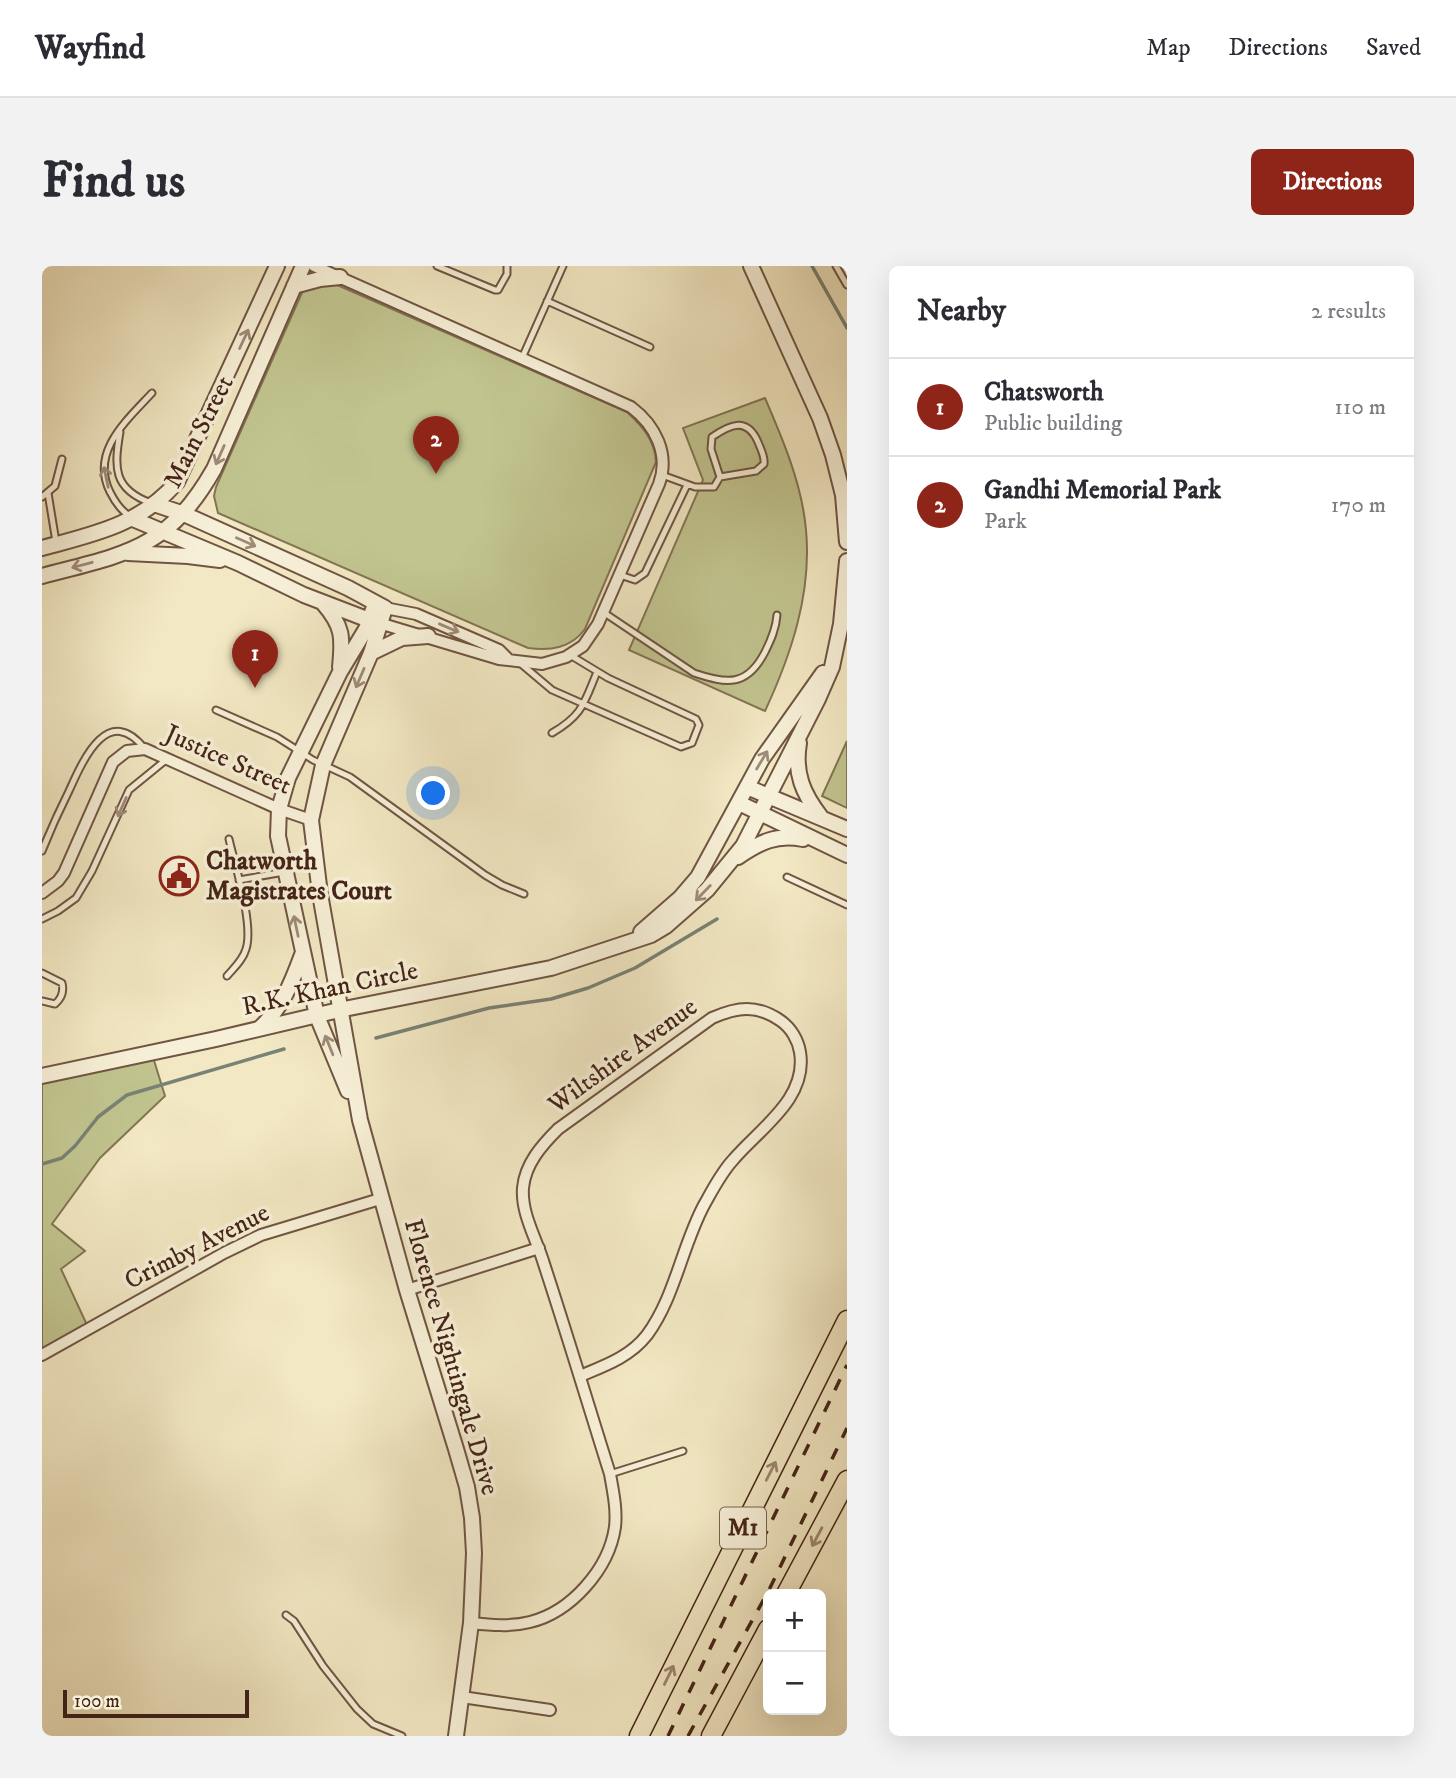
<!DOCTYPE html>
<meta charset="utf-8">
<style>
body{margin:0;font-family:"IM FELL DW Pica",serif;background:#f2f2f3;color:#2b2b33}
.controls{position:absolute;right:21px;bottom:21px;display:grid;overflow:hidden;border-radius:10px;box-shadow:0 7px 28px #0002}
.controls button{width:63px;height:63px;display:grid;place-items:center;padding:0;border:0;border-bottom:2px solid #e1e1e2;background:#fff;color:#2b2b33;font:35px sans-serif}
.scale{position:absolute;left:21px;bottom:18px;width:186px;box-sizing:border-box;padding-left:7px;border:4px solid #452418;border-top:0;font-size:19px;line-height:24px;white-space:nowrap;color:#452418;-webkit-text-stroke:5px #f7f0d8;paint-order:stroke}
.you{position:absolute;left:392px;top:528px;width:24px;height:24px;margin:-18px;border:5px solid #fff;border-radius:50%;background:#1a73e8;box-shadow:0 0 0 10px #1a73e833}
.badge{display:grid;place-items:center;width:46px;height:46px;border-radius:50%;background:#8f2418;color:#fff;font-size:23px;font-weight:700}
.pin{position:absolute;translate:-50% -58px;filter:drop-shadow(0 2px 4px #0008)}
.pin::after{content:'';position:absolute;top:37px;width:24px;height:21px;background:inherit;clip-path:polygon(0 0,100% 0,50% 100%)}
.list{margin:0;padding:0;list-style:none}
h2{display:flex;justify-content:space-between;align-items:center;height:91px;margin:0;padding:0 28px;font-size:30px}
h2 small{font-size:23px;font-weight:400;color:#7c7c81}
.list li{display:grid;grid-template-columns:46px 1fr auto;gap:21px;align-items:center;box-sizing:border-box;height:98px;padding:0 28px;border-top:2px solid #e1e1e2}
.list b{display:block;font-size:26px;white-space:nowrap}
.list p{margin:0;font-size:23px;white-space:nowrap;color:#7c7c81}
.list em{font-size:23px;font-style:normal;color:#7c7c81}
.map{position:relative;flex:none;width:805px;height:1470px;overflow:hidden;border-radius:10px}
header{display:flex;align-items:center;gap:42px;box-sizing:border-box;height:98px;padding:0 35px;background:#fff;border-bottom:2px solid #e1e1e2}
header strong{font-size:33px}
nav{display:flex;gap:38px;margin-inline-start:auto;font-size:24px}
.intro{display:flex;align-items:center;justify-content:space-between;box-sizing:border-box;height:168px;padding:0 42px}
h1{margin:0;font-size:49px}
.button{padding:18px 32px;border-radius:10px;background:#8f2418;color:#fff;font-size:24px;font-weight:700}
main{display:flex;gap:42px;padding:0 42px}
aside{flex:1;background:#fff;border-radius:10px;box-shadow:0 7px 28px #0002}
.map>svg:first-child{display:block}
.green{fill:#c1c48f;stroke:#837454;stroke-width:2}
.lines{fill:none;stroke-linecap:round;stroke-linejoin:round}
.stream{stroke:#798274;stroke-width:3.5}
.service-casing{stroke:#705543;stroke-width:9}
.minor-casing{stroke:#705543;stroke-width:14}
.tertiary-casing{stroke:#705543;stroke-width:18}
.trunk-casing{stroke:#452418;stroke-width:21}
.service{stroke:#f7f0d8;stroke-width:5}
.minor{stroke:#f7f0d8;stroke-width:10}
.tertiary{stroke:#f7f0d8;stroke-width:14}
.trunk{stroke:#f2e8c3;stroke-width:18}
.rail{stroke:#452418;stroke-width:3.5;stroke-dasharray:12 12;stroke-linecap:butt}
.oneway{stroke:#9e8a78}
.oneway2{stroke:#9c866e}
.labels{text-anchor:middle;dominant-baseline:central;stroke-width:7;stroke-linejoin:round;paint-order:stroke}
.shield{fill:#f7f0d8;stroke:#7a6152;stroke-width:2}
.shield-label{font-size:24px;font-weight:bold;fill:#452418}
.street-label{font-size:26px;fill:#452418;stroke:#f7f0d8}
.poi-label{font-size:26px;font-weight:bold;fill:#452418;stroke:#f7f0d8;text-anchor:start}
</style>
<header>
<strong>Wayfind</strong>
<nav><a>Map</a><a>Directions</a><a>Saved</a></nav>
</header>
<div class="intro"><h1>Find us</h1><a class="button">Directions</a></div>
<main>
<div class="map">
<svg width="805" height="1470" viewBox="0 0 805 1470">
<rect width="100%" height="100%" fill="#f2e8c3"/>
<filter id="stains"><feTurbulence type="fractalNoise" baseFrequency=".00286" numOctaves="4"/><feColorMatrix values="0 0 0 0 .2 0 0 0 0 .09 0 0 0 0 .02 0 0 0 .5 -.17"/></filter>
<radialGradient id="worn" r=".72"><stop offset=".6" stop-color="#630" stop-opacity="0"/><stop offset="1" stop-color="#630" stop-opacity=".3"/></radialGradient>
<path class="green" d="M 293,18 L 585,146 C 600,160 613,174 614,196 L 543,363 C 529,382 509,385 486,382 L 176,247 L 172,230 L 174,221 L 262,22 Z
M 723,132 C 741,174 760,218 764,264 C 770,327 749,389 723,445 L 587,384 L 661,214 L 641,162 Z
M 805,475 L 805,542 L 780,530 Z
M 110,788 L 123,830 L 58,892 L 10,958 L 43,985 L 19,1003 L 46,1061 L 0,1087 L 0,812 Z"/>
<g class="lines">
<path class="stream" d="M 770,0 L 805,62
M 334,772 L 447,742 L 509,733 L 546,722 L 593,702 L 675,653
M 0,898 L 20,892 L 33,880 L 56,851 L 85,829 L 242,783"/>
<defs>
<path id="service" d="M 395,0 L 453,24 L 456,24 L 465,8 L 465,0
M 794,0 L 805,19
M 505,35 L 608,81
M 480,92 L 521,0
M 78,166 C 72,202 71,223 109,237
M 620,209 L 653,221 L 672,221 L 678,211 L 669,183 L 670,171 C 689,158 705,151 716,176 C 719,184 723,190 722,198 L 714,205 L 678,211
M 6,227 L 14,276
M 0,231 L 13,220 L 20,193
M 89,251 C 79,245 73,236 68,226 C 48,186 84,155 110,127
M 578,309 L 593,314 L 603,307 L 645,219
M 561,346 L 652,407 C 685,418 705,421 723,386 C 729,374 734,363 735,349
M 478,397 L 510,424 L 639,481 L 650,477 L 657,459 L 654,453 L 566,412 L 528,389
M 174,444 L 235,471 L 271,494 L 308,511 L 443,609 L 460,619 L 482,628
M 510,467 C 541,449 542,437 555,406
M 0,585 C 8,565 17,545 27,525 C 41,494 66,436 103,483
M 745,611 L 805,639
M 197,614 L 242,606
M 0,653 L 16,645 L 34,632 L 50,605 L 87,524 L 125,493
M 0,707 L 20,717 C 22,725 20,732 13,738 L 0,735
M 185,710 C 192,702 201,694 204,683 C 212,659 193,599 187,573
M 568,1208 L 641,1185
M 244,1349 L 252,1355 L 281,1400 L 315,1443 L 331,1458 L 360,1470"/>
<path id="minor" d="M 272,0 L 589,141 C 613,159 628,188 617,218 L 556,358 L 541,380 L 524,391 L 500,398 L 457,393 L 337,357
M 343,342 L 374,348 L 457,384 L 466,393
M 0,627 L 16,615 L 22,607 L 71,496 L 85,485 L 103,483 L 237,543 L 269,554
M 365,1024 L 497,982
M 0,1089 L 182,987 L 219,969 L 338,933
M 429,1357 C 448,1359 469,1361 488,1356 C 529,1346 567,1303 573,1261 C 575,1243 571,1225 568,1208 C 546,1138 525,1068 502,998 C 495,974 479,948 481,922 C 483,898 500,879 516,863 L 670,752 C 695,741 715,738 739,755 C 749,762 756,774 758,786 C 766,833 717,863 691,894 C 679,907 671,923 662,939 C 640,980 633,1031 605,1069 C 588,1091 562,1100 538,1110
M 420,1431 L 508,1444"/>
<path id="tertiary" d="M 709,0 L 778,152 L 791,189 L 801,229 L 805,276
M 252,20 L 278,13 L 298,11
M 112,238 L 142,248 L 306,322 L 343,342 L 329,387 L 281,499 L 269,554 L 278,628 L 318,854 L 365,1024 L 414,1183 L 425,1221 L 430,1252 L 432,1287 L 429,1357 L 414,1470
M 91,253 L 196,297 L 262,329 L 335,357
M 0,282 C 52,268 98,259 135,216 L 235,0
M 86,287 L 146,290 L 178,294
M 0,310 C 83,288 126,284 172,203 L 261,0
M 281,337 C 301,360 301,371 298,401
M 329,387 L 360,372 L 386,370
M 757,477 C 752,507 761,528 779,551
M 705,521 L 805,563
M 697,537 L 805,589
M 696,591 C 718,576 734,568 761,573
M 599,666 L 638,632 L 656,611 L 720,493 L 781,407
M 218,762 C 240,742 250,716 260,689
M 0,810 L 174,773 L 297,744 L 509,702 L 609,669 L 624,660 L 665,624 L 701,580 L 776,433 L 790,401 L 799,358 L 805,295
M 306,825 L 275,750 L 236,570 L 237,543 L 246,512 L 298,406 L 324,363 L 333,338"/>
<path id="trunk" d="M 744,1328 L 805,1214
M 597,1470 L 805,1054
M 669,1470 L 726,1363"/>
</defs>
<use href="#service" class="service-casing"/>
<use href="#minor" class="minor-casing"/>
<use href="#tertiary" class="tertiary-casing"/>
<use href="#trunk" class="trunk-casing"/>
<use href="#service" class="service"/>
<use href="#minor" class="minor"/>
<use href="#tertiary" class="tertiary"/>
<use href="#trunk" class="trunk"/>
<path class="rail" d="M 626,1470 L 805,1099
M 646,1470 L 727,1324 L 805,1162"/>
</g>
<defs><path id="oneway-shaft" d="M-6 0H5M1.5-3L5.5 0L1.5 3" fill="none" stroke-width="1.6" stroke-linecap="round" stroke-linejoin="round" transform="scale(1.75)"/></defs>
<g class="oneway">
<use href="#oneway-shaft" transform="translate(202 73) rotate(-65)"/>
<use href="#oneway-shaft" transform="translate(178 189) rotate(114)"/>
<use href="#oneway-shaft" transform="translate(64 211) rotate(-102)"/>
<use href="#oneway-shaft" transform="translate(204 276) rotate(24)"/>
<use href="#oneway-shaft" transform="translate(40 299) rotate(165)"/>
<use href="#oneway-shaft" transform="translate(407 362) rotate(23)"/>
<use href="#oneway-shaft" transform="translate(318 412) rotate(113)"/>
<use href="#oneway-shaft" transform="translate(720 494) rotate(-59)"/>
<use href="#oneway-shaft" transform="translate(80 541) rotate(114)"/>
<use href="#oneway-shaft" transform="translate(661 627) rotate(134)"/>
<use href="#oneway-shaft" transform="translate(254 660) rotate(-102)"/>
<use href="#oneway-shaft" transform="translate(287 779) rotate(-112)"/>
</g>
<g class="oneway2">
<use href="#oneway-shaft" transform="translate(729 1205) rotate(-63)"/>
<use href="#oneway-shaft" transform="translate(775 1271) rotate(118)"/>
<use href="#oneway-shaft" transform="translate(627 1409) rotate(-64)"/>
</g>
<defs>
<symbol id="civic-ring" viewBox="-11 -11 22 22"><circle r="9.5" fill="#f7f0d8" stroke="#8f2418" stroke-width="1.5"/><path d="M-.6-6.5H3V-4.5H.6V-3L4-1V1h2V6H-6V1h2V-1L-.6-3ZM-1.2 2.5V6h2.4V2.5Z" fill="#8f2418"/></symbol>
</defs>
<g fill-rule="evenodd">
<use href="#civic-ring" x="115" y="588" width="44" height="44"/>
</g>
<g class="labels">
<rect class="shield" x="678" y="1241.5" width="46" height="41" rx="5"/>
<g class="shield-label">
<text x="701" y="1262">M1</text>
</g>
<g class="street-label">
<text transform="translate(157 166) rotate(-63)">Main Street</text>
<text transform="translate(186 494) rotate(24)">Justice Street</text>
<text transform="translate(288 723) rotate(-12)">R.K. Khan Circle</text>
<text transform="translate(581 790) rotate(-36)">Wiltshire Avenue</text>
<text transform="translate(155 981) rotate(-27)">Crimby Avenue</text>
<text transform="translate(409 1091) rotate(74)">Florence Nightingale Drive</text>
</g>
<g class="poi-label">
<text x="164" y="595">Chatworth<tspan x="164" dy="30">Magistrates Court</tspan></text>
</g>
</g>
<rect width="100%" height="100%" filter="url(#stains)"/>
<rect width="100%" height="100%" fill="url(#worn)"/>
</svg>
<div class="controls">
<button>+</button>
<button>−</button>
</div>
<div class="scale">100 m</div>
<div class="you"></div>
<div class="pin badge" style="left:213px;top:422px">1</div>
<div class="pin badge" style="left:394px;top:208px">2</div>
</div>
<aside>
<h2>Nearby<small>2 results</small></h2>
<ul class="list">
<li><span class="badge">1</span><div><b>Chatsworth</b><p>Public building</p></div><em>110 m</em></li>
<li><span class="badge">2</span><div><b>Gandhi Memorial Park</b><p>Park</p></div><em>170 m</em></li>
</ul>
</aside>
</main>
